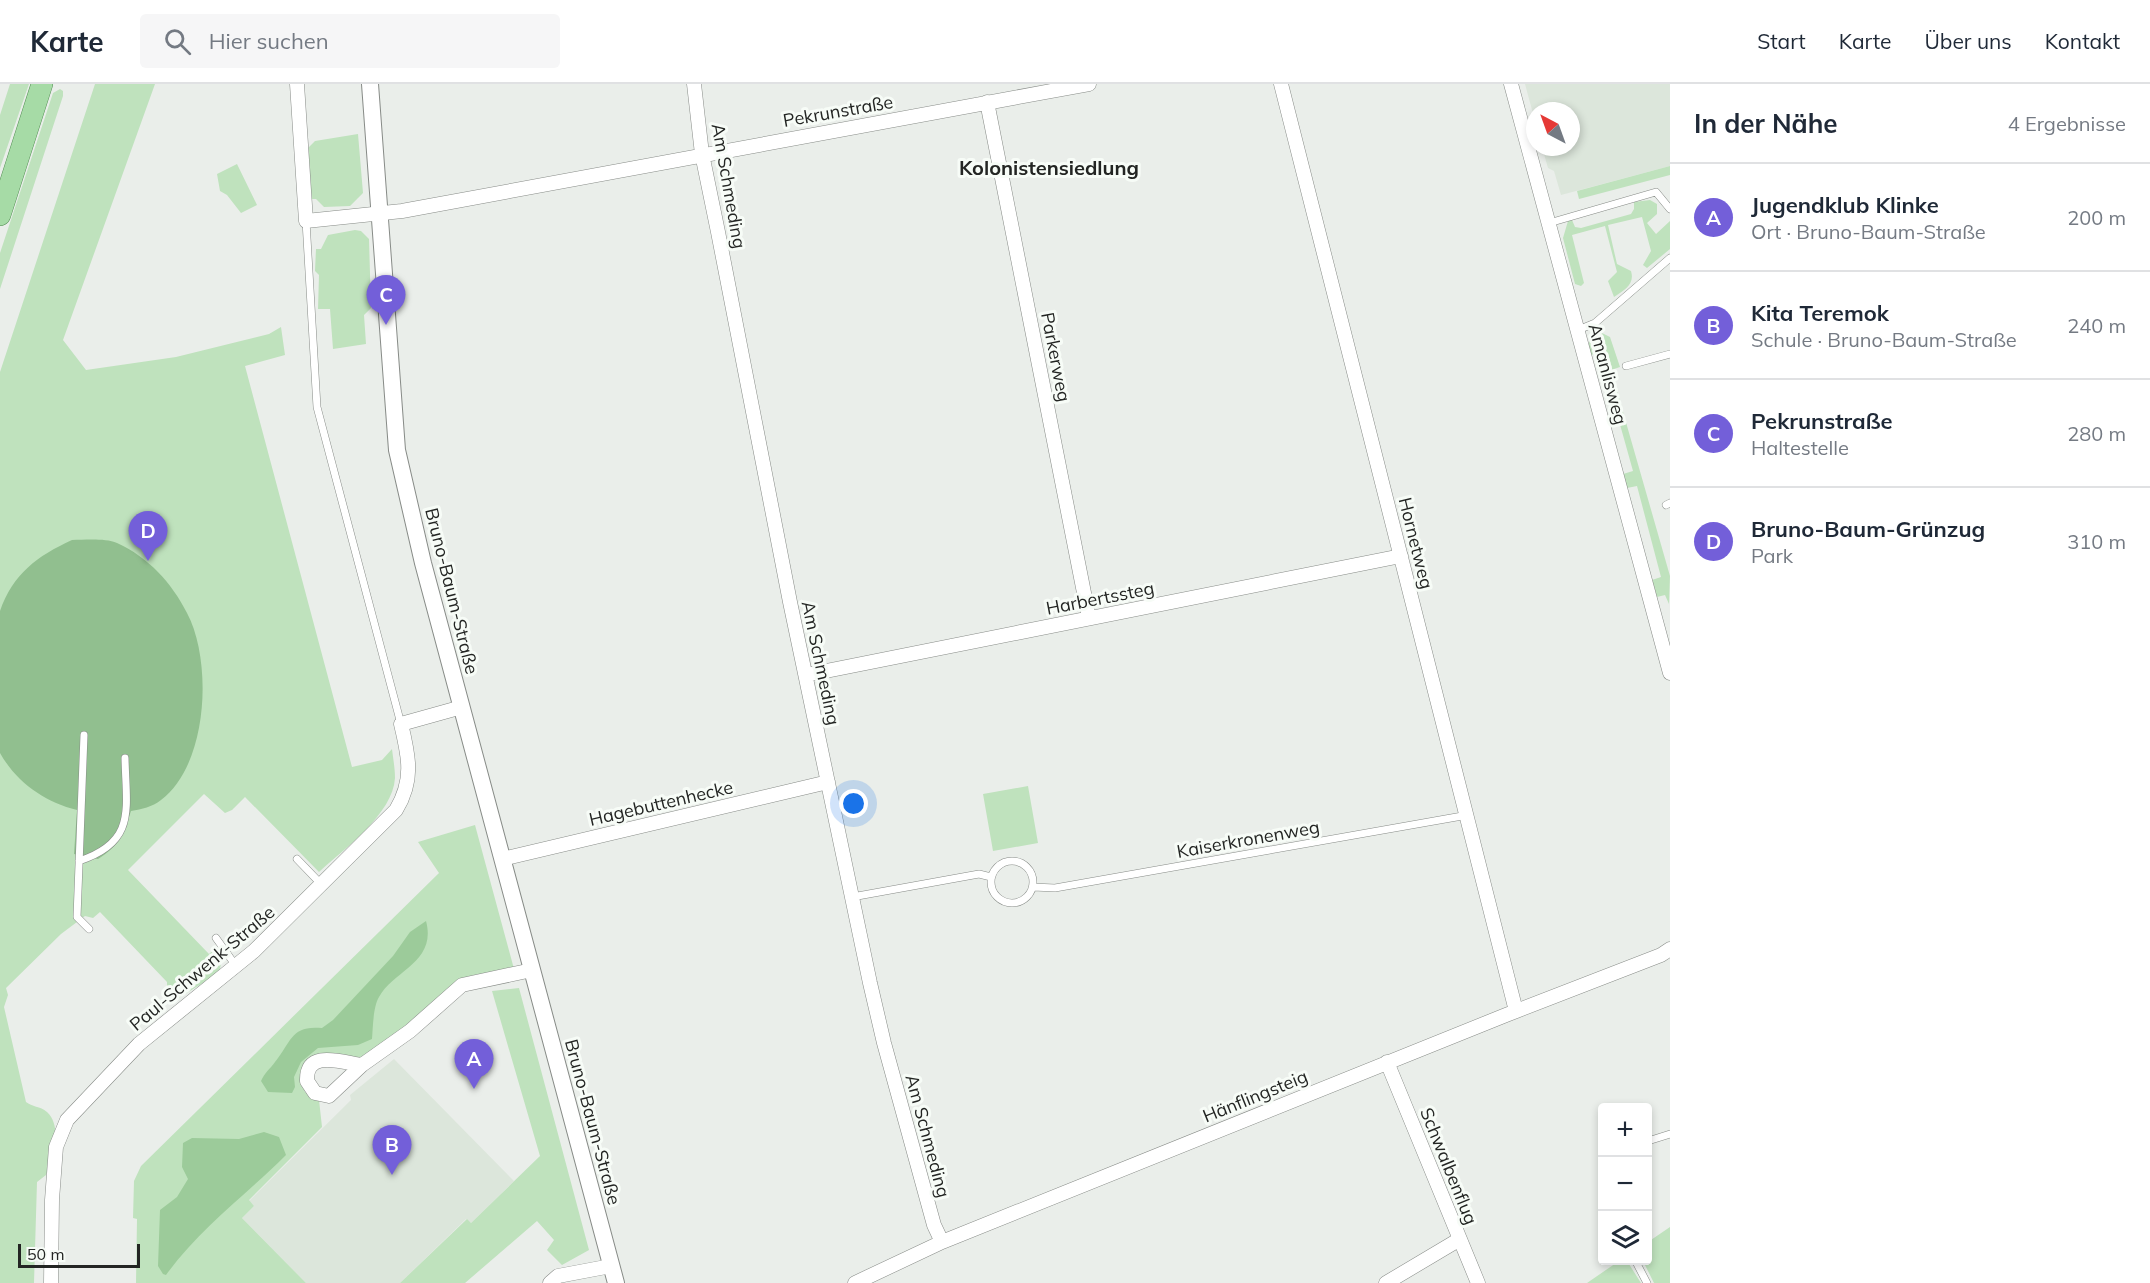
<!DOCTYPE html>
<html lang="de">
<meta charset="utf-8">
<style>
body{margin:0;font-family:Mulish,sans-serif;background:#f6f6f7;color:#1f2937}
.controls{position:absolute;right:18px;bottom:18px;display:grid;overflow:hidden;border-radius:6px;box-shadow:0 3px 9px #0003}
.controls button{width:54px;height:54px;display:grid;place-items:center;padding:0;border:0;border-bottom:2px solid #e0e1e3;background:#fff;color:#1f2937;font:30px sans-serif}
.compass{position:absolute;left:1526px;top:18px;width:54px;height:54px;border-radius:50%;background:#fff;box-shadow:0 3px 9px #0003;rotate:319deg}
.scale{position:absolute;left:18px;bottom:15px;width:122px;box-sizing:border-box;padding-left:6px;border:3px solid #232523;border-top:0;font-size:16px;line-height:21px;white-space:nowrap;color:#232523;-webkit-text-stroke:4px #f7fcf7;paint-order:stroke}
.you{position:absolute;left:854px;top:720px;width:21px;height:21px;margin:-15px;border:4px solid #fff;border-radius:50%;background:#1a73e8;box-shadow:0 0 0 9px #1a73e833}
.badge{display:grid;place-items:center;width:39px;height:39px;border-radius:50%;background:#735fd9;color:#fff;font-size:20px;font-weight:700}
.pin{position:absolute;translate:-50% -50px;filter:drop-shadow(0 2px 3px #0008)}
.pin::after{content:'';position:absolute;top:32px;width:21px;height:18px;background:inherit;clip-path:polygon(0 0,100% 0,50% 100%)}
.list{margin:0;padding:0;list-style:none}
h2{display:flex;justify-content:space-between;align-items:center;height:78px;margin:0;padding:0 24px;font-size:26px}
h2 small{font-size:20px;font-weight:400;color:#747a83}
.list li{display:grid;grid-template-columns:39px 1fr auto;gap:18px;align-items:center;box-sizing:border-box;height:108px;padding:0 24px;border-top:2px solid #e0e1e3}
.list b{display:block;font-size:22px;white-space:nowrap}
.list p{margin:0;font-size:20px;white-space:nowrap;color:#747a83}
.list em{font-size:20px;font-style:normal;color:#747a83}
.icon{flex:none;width:33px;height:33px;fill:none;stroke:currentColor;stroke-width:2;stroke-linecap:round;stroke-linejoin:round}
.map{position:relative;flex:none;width:1670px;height:1199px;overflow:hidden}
header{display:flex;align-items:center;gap:36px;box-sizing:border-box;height:84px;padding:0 30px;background:#fff;border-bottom:2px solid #e0e1e3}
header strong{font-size:28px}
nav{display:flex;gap:33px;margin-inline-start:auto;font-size:21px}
.search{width:420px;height:54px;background:#f6f6f7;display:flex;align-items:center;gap:15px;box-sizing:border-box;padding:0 21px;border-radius:6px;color:#747a83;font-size:22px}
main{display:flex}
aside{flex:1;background:#fff}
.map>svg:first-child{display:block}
.built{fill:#dce6db}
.green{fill:#bfe2bd}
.forest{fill:#9ccb9a}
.water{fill:#91bf8f}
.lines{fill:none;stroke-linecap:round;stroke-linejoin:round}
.service-casing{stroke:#878b87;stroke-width:8}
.minor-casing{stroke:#878b87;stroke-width:15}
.tertiary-casing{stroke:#878b87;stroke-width:18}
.primary-casing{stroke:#518c51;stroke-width:22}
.service{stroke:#fff;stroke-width:7}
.minor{stroke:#fff;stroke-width:14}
.tertiary{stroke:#fff;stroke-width:16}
.primary{stroke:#a6dba6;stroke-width:21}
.labels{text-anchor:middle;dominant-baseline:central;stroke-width:6;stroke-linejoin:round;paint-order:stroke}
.street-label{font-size:18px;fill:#232523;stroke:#f7fcf7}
.neighbourhood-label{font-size:20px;font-weight:bold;fill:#232523;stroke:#f7fcf7}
</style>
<header>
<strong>Karte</strong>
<div class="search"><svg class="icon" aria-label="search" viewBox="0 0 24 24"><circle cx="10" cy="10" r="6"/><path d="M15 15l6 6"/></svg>Hier suchen</div>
<nav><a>Start</a><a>Karte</a><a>Über uns</a><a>Kontakt</a></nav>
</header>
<main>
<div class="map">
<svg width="1670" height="1199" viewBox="0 0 1670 1199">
<rect width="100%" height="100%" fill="#eaeeea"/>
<path class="built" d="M 1525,0 L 1670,0 L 1670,82 L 1561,111 L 1554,87 L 1548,84 L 1542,63 L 1571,63 L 1571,27 L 1535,27 L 1535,37 Z
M 394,975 L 514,1097 L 471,1139 L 466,1135 L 400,1199 L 306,1199 L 242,1134 L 254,1122 L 249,1117 L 351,1016 L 350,1011 Z"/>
<path class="green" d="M 10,0 L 29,0 L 0,84 L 0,31 Z
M 95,0 L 155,0 L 63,256 L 86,286 L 176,273 L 269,250 L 281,243 L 285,271 L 245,282 L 352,683 L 382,676 L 392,665 C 393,674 395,684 395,694 C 393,730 344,765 319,788 L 245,713 L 232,726 L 225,729 L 204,710 L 128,786 L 209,870 L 216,864 C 221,873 222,879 219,889 L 177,915 L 167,913 L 167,898 L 100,828 L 93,834 L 85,832 L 61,850 L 6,904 L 8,911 L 4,923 L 26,1018 C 32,1023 40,1022 47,1028 C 63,1043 53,1073 46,1091 L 37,1098 L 34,1199 L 0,1199 L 0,288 Z
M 60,5 L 63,7 L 63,12 L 0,205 L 0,169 L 53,9 Z
M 358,50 L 363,109 L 350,122 L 324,123 L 316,115 L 311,115 L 308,64 L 315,57 Z
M 237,80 L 257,121 L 241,129 L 227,111 L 220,107 L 217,90 Z
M 1670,82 L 1670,91 L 1579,115 L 1577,107 Z
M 1650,116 L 1657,120 L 1657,130 L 1647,139 L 1656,150 L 1670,137 L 1670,165 L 1647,184 L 1643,181 L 1651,167 L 1642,133 L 1608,141 L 1617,180 L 1631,187 C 1635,200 1625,206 1614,213 L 1608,197 L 1617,188 L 1605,142 L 1572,151 L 1584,199 L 1581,202 L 1575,200 L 1563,154 L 1568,137 L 1572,136 L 1575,143 L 1581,144 L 1631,130 L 1634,125 L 1634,118 Z
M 355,146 L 361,147 L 369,155 L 371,224 L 364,231 L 366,260 L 333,265 L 330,225 L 318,225 L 319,191 L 315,187 L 316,165 L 321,165 L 328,151 Z
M 1600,248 L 1610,253 L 1620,283 L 1611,286 L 1670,492 L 1669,520 L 1665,511 L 1657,513 L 1652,496 L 1661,493 L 1637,402 L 1627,404 L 1623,390 L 1633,387 L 1600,269 L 1590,271 L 1588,263 L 1591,252 Z
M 1028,702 L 1038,759 L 993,767 L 983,710 Z
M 475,741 L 514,885 L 474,891 L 457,898 L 415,937 L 368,973 L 357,974 L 327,969 L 311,974 L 301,989 L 302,1000 L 305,1008 L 319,1016 L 322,1043 L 249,1116 L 254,1122 L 242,1134 L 306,1199 L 136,1199 L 137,1135 L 133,1134 L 134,1097 L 141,1082 L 439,789 L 418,758 Z
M 519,904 L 589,1166 L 562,1181 L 547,1166 L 554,1156 L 537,1137 L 465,1199 L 400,1199 L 467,1135 L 471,1139 L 540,1072 L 492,907 Z
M 1670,1143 L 1670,1199 L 1654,1199 L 1643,1177 L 1648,1176 L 1648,1158 Z
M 1619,1177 L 1627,1177 L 1641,1199 L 1587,1199 Z"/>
<path class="forest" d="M 426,837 C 437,878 394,886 379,913 C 373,923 373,943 372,955 L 358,961 L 318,964 L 301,978 L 294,993 L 295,1003 L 292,1009 L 268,1008 L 261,997 C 265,988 270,985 275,978 C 292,957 291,941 322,944 L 333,936 L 393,872 L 410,848 Z
M 264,1048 L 279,1053 L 286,1071 C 246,1111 200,1144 166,1191 L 163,1190 L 158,1182 L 160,1126 L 177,1113 L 188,1095 L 182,1083 L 183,1059 L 192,1054 L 239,1055 Z"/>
<path class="water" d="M 72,456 C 85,456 105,454 117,459 C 148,473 172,499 187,529 C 213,578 208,681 161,716 C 152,723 142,725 131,727 C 123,751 120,761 98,775 L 74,770 L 77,726 C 45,718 17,699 0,669 L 0,527 C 13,490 37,472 72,456 Z"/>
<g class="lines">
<defs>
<path id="service" d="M 306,137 L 317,323 L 401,640
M 1549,139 L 1656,108 L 1670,125
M 1578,246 L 1595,239 L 1670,174
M 1626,282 L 1670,270
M 1666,421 L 1670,419
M 84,651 L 77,833 L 89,845
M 297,775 L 322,801
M991 798a21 21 0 1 1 42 0a21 21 0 1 1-42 0Z
M 79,777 C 137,758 126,725 125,674
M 1033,803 L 1055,804 L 1468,731
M 852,813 L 979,790 L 991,793
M 216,854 L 236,882
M 1648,1057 L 1670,1050
M 1635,1176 L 1647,1199"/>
<path id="minor" d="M 297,0 L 306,137 L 402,127 L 1089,0
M 694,0 L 702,70 L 718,148 L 790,518 L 870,899 L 884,959 L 934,1141 L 942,1158
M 1281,0 L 1516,927
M 1511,0 L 1670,589
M 987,18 L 1089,534
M 806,591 L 1401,472
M 502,775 L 828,698
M 1387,978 L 1478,1199
M 362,981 C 341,978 306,965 307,997 L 315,1009 L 329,1012 L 362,981 L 410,947 L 462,901 L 532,886
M 51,1199 L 52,1116 L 56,1063 L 67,1036 L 139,960 L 254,867 L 396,726 C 414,696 409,673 401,640 L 462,623
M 550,1199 L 558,1192 L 611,1182
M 855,1199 L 942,1158 L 1506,931 L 1661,871 L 1670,865
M 1386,1199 L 1460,1155"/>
<path id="tertiary" d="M 370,0 L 397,366 L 423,479 L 616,1199"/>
<path id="primary" d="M 0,131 L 42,0"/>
</defs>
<use href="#service" class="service-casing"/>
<use href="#minor" class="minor-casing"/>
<use href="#tertiary" class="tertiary-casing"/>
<use href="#primary" class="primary-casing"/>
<use href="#service" class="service"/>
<use href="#minor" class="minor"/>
<use href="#tertiary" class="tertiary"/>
<use href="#primary" class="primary"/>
</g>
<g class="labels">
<g class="street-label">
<text transform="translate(838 27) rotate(-10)">Pekrunstraße</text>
<text transform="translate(729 102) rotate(80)">Am Schmeding</text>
<text transform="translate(1056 273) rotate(79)">Parkerweg</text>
<text transform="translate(1608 290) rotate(75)">Amanlisweg</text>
<text transform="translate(1416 459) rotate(76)">Hornetweg</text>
<text transform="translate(452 507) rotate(76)">Bruno-Baum-Straße</text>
<text transform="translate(1100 514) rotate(-11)">Harbertssteg</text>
<text transform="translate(821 579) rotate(78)">Am Schmeding</text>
<text transform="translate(661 719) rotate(-13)">Hagebuttenhecke</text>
<text transform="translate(1248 755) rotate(-10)">Kaiserkronenweg</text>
<text transform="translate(202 884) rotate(-40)">Paul-Schwenk-Straße</text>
<text transform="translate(1255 1012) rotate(-22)">Hänflingsteig</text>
<text transform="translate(593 1038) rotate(75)">Bruno-Baum-Straße</text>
<text transform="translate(928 1052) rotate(75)">Am Schmeding</text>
<text transform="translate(1449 1082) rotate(68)">Schwalbenflug</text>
</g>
<g class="neighbourhood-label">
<text x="1049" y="83">Kolonistensiedlung</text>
</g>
</g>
</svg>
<div class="controls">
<button>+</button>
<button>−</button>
<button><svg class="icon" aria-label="layers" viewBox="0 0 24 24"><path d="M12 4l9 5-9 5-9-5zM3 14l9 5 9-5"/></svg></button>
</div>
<svg class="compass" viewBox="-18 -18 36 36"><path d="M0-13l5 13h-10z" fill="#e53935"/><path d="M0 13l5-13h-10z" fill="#747a83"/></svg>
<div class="scale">50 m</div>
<div class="you"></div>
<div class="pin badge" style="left:474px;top:1005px">A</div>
<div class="pin badge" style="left:392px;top:1091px">B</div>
<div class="pin badge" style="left:386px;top:241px">C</div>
<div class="pin badge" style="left:148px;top:477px">D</div>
</div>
<aside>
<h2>In der Nähe<small>4 Ergebnisse</small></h2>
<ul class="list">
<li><span class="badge">A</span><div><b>Jugendklub Klinke</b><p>Ort · Bruno-Baum-Straße</p></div><em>200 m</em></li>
<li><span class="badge">B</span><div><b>Kita Teremok</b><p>Schule · Bruno-Baum-Straße</p></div><em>240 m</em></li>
<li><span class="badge">C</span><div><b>Pekrunstraße</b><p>Haltestelle</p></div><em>280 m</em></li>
<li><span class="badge">D</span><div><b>Bruno-Baum-Grünzug</b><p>Park</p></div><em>310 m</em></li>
</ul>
</aside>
</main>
